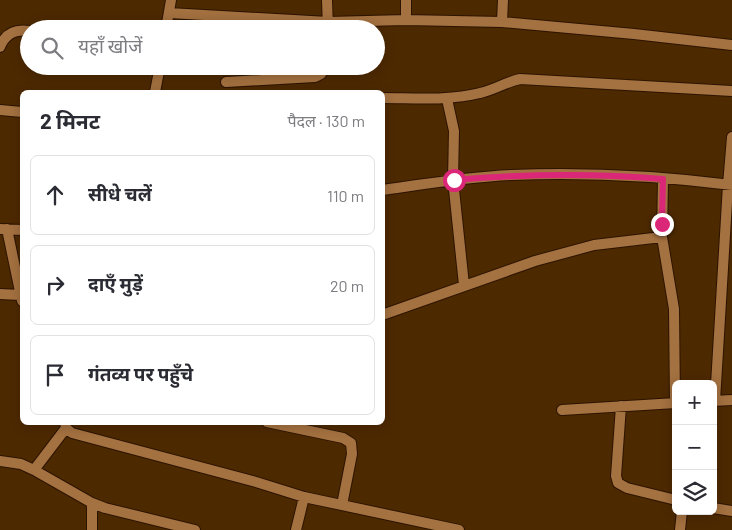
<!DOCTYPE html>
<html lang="hi">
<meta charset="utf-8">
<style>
body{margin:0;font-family:Barlow,"Noto Sans Devanagari",sans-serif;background:#f2f2f3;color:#2b2b33}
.controls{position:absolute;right:15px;bottom:15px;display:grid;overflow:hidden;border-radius:8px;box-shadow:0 2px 12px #0003}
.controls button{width:45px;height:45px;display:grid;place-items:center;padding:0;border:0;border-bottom:1px solid #e1e1e2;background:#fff;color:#2b2b33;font:25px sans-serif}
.stop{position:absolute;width:15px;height:15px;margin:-11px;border:4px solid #db2777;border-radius:50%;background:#fff}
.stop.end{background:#db2777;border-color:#fff;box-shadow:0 1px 5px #0008}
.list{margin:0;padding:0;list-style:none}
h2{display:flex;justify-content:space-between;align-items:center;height:65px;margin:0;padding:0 20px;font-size:21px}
h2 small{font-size:16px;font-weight:400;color:#7c7c81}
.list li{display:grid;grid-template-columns:32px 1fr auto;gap:15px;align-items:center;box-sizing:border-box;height:80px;margin:0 10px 10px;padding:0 10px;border:1px solid #e1e1e2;border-radius:8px}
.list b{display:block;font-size:19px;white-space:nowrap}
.list em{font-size:16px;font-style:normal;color:#7c7c81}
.icon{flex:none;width:28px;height:28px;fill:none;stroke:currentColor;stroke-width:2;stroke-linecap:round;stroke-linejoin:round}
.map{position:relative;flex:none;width:732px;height:530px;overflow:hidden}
.search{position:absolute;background:#fff;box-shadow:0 2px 12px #0003;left:20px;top:20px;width:365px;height:55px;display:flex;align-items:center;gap:12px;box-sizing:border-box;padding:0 18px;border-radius:28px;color:#7c7c81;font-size:19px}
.panel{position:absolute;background:#fff;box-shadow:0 2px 12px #0003;left:20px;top:90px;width:365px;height:335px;border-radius:8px}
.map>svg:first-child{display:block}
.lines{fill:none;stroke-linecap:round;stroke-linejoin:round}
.street-casing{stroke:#2c1400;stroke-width:12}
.street{stroke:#a47140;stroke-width:10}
.route{stroke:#db2777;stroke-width:6}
</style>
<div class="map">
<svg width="732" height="530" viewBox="0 0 732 530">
<rect width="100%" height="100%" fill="#4d2900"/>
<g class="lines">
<defs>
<path id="street" d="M 327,0 L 328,29
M 406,0 L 406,20
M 169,13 L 328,22 L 406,20 L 502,22 L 634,34 L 732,45
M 502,22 L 503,0
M 166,29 L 171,0
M 0,47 C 5,34 15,29 29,31
M 226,82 L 315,77 L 321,74 L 325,66
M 155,92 L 160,66
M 382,98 C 415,98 448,101 480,93 C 494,90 506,82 520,79 L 732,91
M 447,99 L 454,131 L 453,180 L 464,285
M 0,110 L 22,112
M 663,179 L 662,237 L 674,309 L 675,403
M 382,190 C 425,184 468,177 511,175 C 584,172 660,176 732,185
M 0,229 L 22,230
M 7,229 L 22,301
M 0,294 L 20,295
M 382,315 L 535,261 L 594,245 L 662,237
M 713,401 L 732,400
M 715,401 L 728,185 L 732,137
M 621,406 L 616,476 L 618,483 L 627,488 L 676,500
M 562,410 L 676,403
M 65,422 L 66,428 L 72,433 L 256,482 L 304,497 L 459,530
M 267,422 L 343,438 L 351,443 L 352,454 L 342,505
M 0,461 L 21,464 L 34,470 L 92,503 L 105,508 L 195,530
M 34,470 L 66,428
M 92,503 L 92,530
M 713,508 L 732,511
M 296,530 L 304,497
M 680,530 L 682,511"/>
</defs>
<use href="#street" class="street-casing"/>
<use href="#street" class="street"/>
</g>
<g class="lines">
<path class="route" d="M 454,180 C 523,174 593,173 663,179 L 662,224"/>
</g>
</svg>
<div class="controls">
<button>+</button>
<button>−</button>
<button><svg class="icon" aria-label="layers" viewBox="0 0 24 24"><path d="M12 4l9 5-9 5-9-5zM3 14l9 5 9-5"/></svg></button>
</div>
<div class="stop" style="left:454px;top:180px"></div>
<div class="stop end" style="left:662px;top:224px"></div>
<div class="search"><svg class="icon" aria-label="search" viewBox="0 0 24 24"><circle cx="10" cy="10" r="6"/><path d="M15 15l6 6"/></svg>यहाँ खोजें</div>
<section class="panel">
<h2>2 मिनट<small>पैदल · 130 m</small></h2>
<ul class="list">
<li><svg class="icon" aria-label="ahead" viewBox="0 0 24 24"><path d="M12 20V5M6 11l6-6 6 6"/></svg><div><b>सीधे चलें</b></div><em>110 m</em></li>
<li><svg class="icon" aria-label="right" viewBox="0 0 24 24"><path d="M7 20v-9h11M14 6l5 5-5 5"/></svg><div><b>दाएँ मुड़ें</b></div><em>20 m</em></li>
<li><svg class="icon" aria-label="arrive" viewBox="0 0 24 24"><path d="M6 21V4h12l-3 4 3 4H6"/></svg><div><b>गंतव्य पर पहुँचे</b></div></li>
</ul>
</section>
</div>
